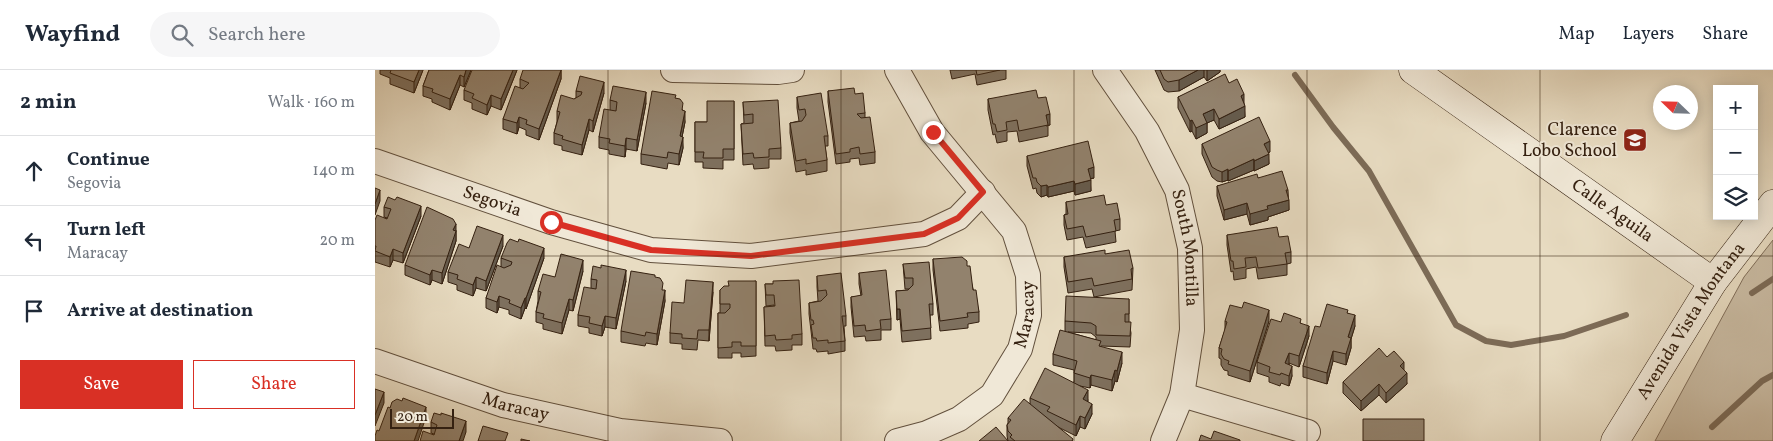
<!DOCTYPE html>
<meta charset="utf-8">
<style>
body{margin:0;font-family:Vollkorn,serif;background:#f6f6f7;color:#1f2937}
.controls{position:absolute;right:15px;top:15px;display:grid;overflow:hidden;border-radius:0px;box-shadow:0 2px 12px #0003}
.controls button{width:45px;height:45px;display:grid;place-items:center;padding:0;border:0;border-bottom:1px solid #e0e1e3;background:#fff;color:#1f2937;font:25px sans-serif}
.compass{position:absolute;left:1278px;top:15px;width:45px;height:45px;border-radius:50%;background:#fff;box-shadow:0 2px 12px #0003;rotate:293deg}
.scale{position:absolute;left:15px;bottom:12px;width:64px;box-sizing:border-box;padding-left:5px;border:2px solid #352111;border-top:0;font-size:14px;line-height:18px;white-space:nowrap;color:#352111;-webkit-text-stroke:4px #f0e8d7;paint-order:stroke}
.stop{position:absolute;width:15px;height:15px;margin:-11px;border:4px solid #d93025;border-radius:50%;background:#fff}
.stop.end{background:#d93025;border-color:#fff;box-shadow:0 1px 5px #0008}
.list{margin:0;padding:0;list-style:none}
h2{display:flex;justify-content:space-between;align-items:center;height:65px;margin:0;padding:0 20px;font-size:21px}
h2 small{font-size:16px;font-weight:400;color:#747a83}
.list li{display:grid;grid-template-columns:32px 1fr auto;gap:15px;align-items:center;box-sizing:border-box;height:70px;padding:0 20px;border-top:1px solid #e0e1e3}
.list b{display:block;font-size:19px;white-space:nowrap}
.list p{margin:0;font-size:16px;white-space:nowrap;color:#747a83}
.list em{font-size:16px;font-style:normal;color:#747a83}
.actions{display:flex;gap:10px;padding:15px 20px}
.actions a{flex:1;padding:11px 0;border:1px solid #d93025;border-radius:0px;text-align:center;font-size:18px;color:#d93025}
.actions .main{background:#d93025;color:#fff}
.icon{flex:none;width:28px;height:28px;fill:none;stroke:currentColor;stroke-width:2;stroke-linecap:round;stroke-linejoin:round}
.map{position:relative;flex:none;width:1398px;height:371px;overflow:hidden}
header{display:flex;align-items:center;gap:30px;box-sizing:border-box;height:70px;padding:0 25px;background:#fff;border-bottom:1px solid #e0e1e3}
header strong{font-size:24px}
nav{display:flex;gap:28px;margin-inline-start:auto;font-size:18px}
.search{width:350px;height:45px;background:#f6f6f7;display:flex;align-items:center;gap:12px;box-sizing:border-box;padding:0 18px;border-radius:28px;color:#747a83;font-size:19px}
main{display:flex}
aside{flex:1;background:#fff}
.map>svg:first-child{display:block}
.green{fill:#cabca4;stroke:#806e5a}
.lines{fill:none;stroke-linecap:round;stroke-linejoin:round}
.stream{stroke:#7c6b57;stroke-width:6}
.street-casing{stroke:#62503d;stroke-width:26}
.secondary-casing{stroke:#352111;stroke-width:29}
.street{stroke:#f0e8d7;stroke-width:24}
.secondary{stroke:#f0e8d7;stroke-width:28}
.wall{fill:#7e705e;stroke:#352111;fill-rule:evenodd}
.shaded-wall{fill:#665b4c;stroke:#352111}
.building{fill:#92826d;stroke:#352111}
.route{stroke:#d93025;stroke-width:6}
.grid{fill:none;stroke:#352111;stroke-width:1;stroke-opacity:0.55}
.labels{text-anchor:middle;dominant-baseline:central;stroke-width:4;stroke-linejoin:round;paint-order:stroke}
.poi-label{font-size:18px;fill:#352111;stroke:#f0e8d7;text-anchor:end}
.street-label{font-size:18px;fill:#352111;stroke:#f0e8d7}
</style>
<header>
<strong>Wayfind</strong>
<div class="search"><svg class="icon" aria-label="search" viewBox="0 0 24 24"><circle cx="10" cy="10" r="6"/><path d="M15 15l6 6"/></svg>Search here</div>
<nav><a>Map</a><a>Layers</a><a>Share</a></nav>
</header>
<main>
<aside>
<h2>2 min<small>Walk · 160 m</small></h2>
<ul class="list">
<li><svg class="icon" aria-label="ahead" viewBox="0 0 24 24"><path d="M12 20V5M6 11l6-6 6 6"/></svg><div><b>Continue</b><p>Segovia</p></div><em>140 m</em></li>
<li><svg class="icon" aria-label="left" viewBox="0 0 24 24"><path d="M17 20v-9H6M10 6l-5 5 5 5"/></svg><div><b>Turn left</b><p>Maracay</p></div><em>20 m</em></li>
<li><svg class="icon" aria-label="arrive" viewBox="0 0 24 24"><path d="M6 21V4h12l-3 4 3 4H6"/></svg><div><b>Arrive at destination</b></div></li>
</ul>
<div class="actions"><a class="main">Save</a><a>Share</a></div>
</aside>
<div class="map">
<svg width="1398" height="371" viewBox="0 0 1398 371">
<rect width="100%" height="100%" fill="#e8dcc2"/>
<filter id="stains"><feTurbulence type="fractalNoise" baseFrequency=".004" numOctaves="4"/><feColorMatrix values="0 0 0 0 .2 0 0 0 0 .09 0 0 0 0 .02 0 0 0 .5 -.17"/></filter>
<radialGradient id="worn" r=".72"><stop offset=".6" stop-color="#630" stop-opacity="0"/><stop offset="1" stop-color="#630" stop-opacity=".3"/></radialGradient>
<path class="green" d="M 1398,170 L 1398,371 L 1280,371 L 1369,207 Z"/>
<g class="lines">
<path class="stream" d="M 920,5 L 958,57 L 994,101 L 1081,255 L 1111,271 L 1136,275 L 1189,266 L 1251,245
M 1377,223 L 1398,209
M 1337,357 L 1387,311 L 1398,305"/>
<defs>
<g id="street">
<path d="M 298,0 L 403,2 L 417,0"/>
<path id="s1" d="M 730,0 L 772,61 L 802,120 L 815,178 L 817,260 L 807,325 L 788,371"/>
<path id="s2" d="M 0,91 L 176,152 L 276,180 L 376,186 L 549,164 L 583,148 L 608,122"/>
<path id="s3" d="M 0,291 L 128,335 L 245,361 L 345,371"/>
<path d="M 807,325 L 933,362"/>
<path id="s4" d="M 522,371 L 552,363 L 584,349 L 617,325 L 645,279 L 654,245 L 653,205 L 639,161 L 557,62 L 522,0"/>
</g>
<g id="secondary">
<path id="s5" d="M 1038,0 L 1338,212"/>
<path id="s6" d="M 1240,371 L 1338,212 L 1398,134"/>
</g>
</defs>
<use href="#street" class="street-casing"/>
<use href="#secondary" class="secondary-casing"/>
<use href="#street" class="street"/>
<use href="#secondary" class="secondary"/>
</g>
<path class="wall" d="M 5,0 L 48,0 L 39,23 L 15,14 L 15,8 L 5,4 Z
M 54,0 L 96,0 L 89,17 L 85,15 L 75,40 L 57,32 L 57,29 L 48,26 L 48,16 Z
M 142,0 L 126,40 L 116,36 L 112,45 L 97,39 L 97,33 L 89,30 L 89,20 Z
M 186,0 L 186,9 L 164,70 L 151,65 L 151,60 L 144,57 L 142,64 L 128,59 L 128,49 L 145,18 L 145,9 Z
M 575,0 L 631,0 L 631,9 L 602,15 L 600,4 L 577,9 Z
M 780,0 L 845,0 L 845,2 L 832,11 L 829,7 L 804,21 L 793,22 L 789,20 Z
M 854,13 L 869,34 L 870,47 L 844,59 L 839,50 L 832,53 L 832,63 L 821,69 L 817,61 L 815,62 L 803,38 L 803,27 Z
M 201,21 L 229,23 L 218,62 L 214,60 L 207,85 L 187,80 L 187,76 L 179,74 L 179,63 L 182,52 L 182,41 L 201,28 Z
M 453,21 L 480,24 L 490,43 L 490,48 L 500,82 L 500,93 L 485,95 L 484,88 L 475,89 L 475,92 L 461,94 L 453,32 Z
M 422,27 L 453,66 L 453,76 L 450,76 L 452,90 L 452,101 L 431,105 L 431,100 L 421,102 L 415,63 L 415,53 L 424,51 L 422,38 Z
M 301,28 L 308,41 L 310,52 L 307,67 L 308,78 L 304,95 L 293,93 L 292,99 L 266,94 L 266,84 Z
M 663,28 L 675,55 L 673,55 L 673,66 L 644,72 L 642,61 L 632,62 L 632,71 L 622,73 L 620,64 L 618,65 L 613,40 L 613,29 Z
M 235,30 L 271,33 L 262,81 L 251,79 L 250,87 L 234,84 L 234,80 L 224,78 L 224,67 L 235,40 Z
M 359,31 L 359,90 L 348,90 L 348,99 L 328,98 L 328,92 L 320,92 L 320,52 L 332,52 Z
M 368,32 L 406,78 L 406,89 L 394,89 L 394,98 L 379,99 L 378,94 L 368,95 L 366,54 L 369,53 Z
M 827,74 L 895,82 L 893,82 L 894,94 L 879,101 L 879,100 L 853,111 L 853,110 L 847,112 L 842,111 L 837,107 L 827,84 Z
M 652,86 L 719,108 L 715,109 L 716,121 L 700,125 L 699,121 L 673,127 L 672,125 L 666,127 L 662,123 L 661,118 L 658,119 L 652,96 Z
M 883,108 L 913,120 L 914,140 L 893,147 L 893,150 L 875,155 L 872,144 L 849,150 L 842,126 L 842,116 Z
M 691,132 L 731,135 L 745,149 L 745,160 L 740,161 L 741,172 L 711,178 L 708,167 L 692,170 L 689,155 L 689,145 L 691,144 Z
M 9,137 L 46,146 L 28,193 L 18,190 L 15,197 L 0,192 L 0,150 L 12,148 L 9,147 Z
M 81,160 L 81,171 L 67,214 L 57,210 L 55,215 L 30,205 L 30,195 Z
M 852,165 L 904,167 L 916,182 L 916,193 L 912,194 L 912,205 L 883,209 L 881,197 L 871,199 L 871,208 L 859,210 L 858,201 L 856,202 L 852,175 Z
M 128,176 L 111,221 L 101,218 L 98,226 L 82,220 L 82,215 L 73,212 L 73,202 L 94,178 Z
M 730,184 L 758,198 L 757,220 L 719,227 L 717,219 L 693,223 L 689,197 L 689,187 Z
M 126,188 L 169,188 L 151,239 L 150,238 L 146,249 L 134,244 L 134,240 L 124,237 L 122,243 L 111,238 L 111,228 L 126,197 Z
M 558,189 L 592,196 L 604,242 L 604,252 L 593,254 L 593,258 L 565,261 L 558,200 Z
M 528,194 L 558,234 L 558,245 L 555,245 L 556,269 L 527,272 L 525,249 L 522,250 L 521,221 L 533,220 L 535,219 L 530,219 Z
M 208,201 L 198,241 L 194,240 L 187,264 L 168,259 L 168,254 L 161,252 L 161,242 L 163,231 L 163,221 L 180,207 Z
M 484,203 L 516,249 L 516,260 L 506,260 L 506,270 L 491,271 L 490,266 L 479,267 L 476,237 L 476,227 L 486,226 L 484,214 Z
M 442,206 L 471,246 L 471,256 L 469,256 L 470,271 L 470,281 L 453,284 L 453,281 L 442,282 L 441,279 L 438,279 L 436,261 L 434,244 L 434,233 L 443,231 L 442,217 Z
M 216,209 L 251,211 L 241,259 L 230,257 L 227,266 L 214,263 L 214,258 L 203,256 L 203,245 L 216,218 Z
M 381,211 L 381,286 L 366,287 L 366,283 L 357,283 L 357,288 L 343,288 L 343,243 L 345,243 L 345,220 L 354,216 Z
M 390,214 L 398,214 L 427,264 L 427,275 L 417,275 L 417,280 L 401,281 L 400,276 L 390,276 L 389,237 L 399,236 L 399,235 L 391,236 Z
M 288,220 L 290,231 L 282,275 L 271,273 L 270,276 L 246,272 L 246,261 Z
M 338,222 L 334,271 L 323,270 L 322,280 L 307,279 L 307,274 L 295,273 L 295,263 L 309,233 Z
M 754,229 L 754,252 L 756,263 L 755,277 L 726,276 L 726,277 L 747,293 L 742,312 L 740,311 L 737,321 L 716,315 L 715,318 L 705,316 L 713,330 L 713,332 L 717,344 L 710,359 L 705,357 L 701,366 L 683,357 L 698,371 L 633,371 L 632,366 L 632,355 L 633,353 L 633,348 L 655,334 L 655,328 L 699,312 L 699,300 L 678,295 L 678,284 L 690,261 L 690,251 ZM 693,262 L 716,263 L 721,267 L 721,270 Z
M 973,243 L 980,256 L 976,269 L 976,278 L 971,295 L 958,291 L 952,314 L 928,307 L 928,296 L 945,257 Z
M 850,251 L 894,251 L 875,312 L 853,305 L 853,301 L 849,300 L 846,295 L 846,289 L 844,288 L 844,278 L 850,260 Z
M 906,252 L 926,253 L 934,266 L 924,297 L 914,293 L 917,306 L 914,316 L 906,313 L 905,316 L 894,312 L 894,307 L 882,303 L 882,292 Z
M 1012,287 L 1029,300 L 1032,314 L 1011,333 L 1004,325 L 986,341 L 968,323 L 968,312 Z
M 56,352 L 91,362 L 59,365 L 59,364 L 56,363 Z"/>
<path class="shaded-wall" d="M 44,0 L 48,0 L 39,23 L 39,12 Z
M 91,0 L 96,0 L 89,17 L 89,7 Z
M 138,0 L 142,0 L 126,40 L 126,29 Z
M 186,0 L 186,9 L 164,70 L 164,59 Z
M 823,0 L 829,0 L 829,7 L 804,21 L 804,10 Z
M 832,0 L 845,0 L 845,2 L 832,11 Z
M 85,5 L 85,15 L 75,40 L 75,29 Z
M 229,12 L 229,23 L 218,62 L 218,51 Z
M 271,22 L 271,33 L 262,81 L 262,70 Z
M 869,24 L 869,35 L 866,26 Z
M 116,25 L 116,36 L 112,45 L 112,35 Z
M 870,36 L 870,47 L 844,59 L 844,49 Z
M 839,39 L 839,50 L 832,53 L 832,63 L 821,69 L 821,58 L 828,44 Z
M 310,41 L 310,52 L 305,77 L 305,66 Z
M 675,44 L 675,55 L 671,56 L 671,45 Z
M 144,47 L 144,57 L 142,64 L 142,53 Z
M 214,49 L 214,60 L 207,85 L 207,75 Z
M 817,50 L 817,61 L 815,62 L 815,51 Z
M 308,67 L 308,78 L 304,95 L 304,84 Z
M 251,68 L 251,79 L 250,87 L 250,76 Z
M 895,71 L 895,82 L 889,84 L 889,74 Z
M 894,84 L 894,94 L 879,101 L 879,91 Z
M 879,89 L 879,100 L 853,111 L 853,101 Z
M 719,97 L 719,108 L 713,109 L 713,99 Z
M 853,99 L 853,110 L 847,112 L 847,102 Z
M 716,110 L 716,121 L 700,125 L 700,114 Z
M 699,111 L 699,121 L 673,127 L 673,117 Z
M 672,115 L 672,125 L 666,127 L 666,116 Z
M 5,120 L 5,131 L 0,145 L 0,134 Z
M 914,130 L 914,140 L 893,147 L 893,150 L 875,155 L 875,144 L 892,136 Z
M 872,133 L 872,144 L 849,150 L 849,140 Z
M 46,136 L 46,146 L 28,193 L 28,183 Z
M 81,154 L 81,171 L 67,214 L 67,203 L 78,160 Z
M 128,165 L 128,176 L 111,221 L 111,211 Z
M 169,178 L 169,188 L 151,239 L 151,228 Z
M 18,179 L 18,190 L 15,197 L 15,187 Z
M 208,190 L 208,201 L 198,241 L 198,230 Z
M 57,200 L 57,210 L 55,215 L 55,205 Z
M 251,200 L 251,211 L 241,259 L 241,248 Z
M 101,207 L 101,218 L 98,226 L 98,215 Z
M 338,212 L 338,222 L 334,271 L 334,260 Z
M 290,220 L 290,231 L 282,275 L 282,264 Z
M 124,226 L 124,237 L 122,243 L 122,232 Z
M 150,228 L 150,238 L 146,249 L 146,238 Z
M 194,229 L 194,240 L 187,264 L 187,253 Z
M 522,239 L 525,239 L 525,249 L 522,250 Z
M 894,240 L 894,251 L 875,312 L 875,301 Z
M 980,245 L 980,256 L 976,269 L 976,278 L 971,295 L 971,284 L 973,267 Z
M 230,246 L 230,257 L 227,266 L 227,256 Z
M 934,256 L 934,266 L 924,297 L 924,286 Z
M 958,281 L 958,291 L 952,314 L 952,303 Z
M 747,282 L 747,293 L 742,312 L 742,301 Z
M 914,283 L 914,293 L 910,304 L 910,293 Z
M 1029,292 L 1029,303 L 1025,296 Z
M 917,296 L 917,306 L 914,316 L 914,306 Z
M 740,300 L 740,311 L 737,321 L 737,310 Z
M 1032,303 L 1032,314 L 1011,333 L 1011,323 Z
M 716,305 L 716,315 L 715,318 L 715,308 Z
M 1004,314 L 1004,325 L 986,341 L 986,331 Z
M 713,320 L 713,330 L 708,340 L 708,329 Z
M 9,322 L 9,333 L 0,356 L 0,345 Z
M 717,334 L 717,344 L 710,359 L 710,348 Z
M 51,337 L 51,347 L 43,371 L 39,371 Z
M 705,346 L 705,357 L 701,366 L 701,355 Z
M 91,351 L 91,362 L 88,371 L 84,371 Z"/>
<path class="building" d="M 16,0 L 44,0 L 39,12 L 15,3 Z
M 54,0 L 91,0 L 89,7 L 85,5 L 75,29 L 57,22 L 58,19 L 48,16 Z
M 97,0 L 138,0 L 126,29 L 116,25 L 112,35 L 97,28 L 99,24 L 89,20 Z
M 148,0 L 186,0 L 164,59 L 151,54 L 152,50 L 144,47 L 142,53 L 128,49 L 140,16 L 148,19 L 154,13 L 145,9 Z
M 601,0 L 625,0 L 602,5 Z
M 785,0 L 823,0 L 804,10 L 793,12 L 789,9 Z
M 850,4 L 854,13 L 862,9 L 869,24 L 866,26 L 870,36 L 844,49 L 839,39 L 828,44 L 832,53 L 821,58 L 817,50 L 815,51 L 803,27 Z
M 205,6 L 229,12 L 218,51 L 214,49 L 207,75 L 187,69 L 188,66 L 179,63 L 185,42 L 182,41 L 186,25 L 199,29 L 206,25 L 207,22 L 201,21 Z
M 238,16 L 271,22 L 262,70 L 251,68 L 250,76 L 234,73 L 235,69 L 224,67 L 229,39 L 241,41 L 242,32 L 235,30 Z
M 479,18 L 480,24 L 488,23 L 490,43 L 482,44 L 486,48 L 495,47 L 500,82 L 485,84 L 484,77 L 475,79 L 475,82 L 461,84 L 453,21 Z
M 661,20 L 663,28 L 671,27 L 675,44 L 671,45 L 673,55 L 644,61 L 642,50 L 631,52 L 632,60 L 622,62 L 620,54 L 618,54 L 613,29 Z
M 277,21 L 301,25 L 300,28 L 305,29 L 308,33 L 307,40 L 310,41 L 305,66 L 308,67 L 304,84 L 293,82 L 292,88 L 266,84 Z
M 446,23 L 453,66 L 449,66 L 452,90 L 431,94 L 431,89 L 421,91 L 415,53 L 427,51 L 431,45 L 430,39 L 424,40 L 422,27 Z
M 403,30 L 406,78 L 394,79 L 394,87 L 379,88 L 378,83 L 368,84 L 366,54 L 378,53 L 378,44 L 369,45 L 368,32 Z
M 332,31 L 359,31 L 359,79 L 348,79 L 348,88 L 328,88 L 329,82 L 320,82 L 320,52 L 332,52 Z
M 884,47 L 895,71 L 889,74 L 894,84 L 879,91 L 879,89 L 853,101 L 853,99 L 847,102 L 842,100 L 837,97 L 827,74 Z
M 713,71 L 719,97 L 713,99 L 716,110 L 700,114 L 699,111 L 673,117 L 672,115 L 666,116 L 662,112 L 661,108 L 658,108 L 652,86 Z
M 907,101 L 913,120 L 911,120 L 914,130 L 892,136 L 893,139 L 875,144 L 872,133 L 849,140 L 842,116 L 882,104 L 883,108 Z
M 0,118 L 5,120 L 0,134 Z
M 729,125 L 731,135 L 742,133 L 745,149 L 739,150 L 741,161 L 711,167 L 708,156 L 692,159 L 689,145 L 693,144 L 691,132 Z
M 13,127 L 20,130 L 22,127 L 46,136 L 28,183 L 18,179 L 15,187 L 0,181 L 1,176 L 0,176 L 0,150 L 2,145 L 12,149 L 16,139 L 9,137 Z
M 52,137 L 78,149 L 81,154 L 78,160 L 81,161 L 67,203 L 57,200 L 55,205 L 30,195 Z
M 102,156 L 128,165 L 111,211 L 101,207 L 98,215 L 82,209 L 83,205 L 73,202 L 84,174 L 94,178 Z
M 902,157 L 904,167 L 913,166 L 916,182 L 910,183 L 912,194 L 883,198 L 881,187 L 870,188 L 871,197 L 859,199 L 858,191 L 856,191 L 852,165 Z
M 135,169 L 143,172 L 144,169 L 169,178 L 151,228 L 150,228 L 146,238 L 134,233 L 135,230 L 124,226 L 122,232 L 111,228 L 122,195 L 129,198 L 136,195 L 137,192 L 126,188 L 132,173 Z
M 730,180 L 730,184 L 754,180 L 758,198 L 756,199 L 757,209 L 719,216 L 717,208 L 693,212 L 689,187 Z
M 186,184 L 208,190 L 198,230 L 194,229 L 187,253 L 168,248 L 169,244 L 161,242 L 166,222 L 163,221 L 168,204 L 180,207 Z
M 587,187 L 592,191 L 592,196 L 595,196 L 598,220 L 601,220 L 604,242 L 592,243 L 593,247 L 565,251 L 558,189 Z
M 554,192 L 558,234 L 554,234 L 556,258 L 527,261 L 525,239 L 522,239 L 521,221 L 533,220 L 538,215 L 538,208 L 530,208 L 528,194 Z
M 226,195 L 251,200 L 241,248 L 230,246 L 227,256 L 214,253 L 215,247 L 203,245 L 209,217 L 221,219 L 222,210 L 216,209 L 218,196 L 226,198 Z
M 511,200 L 516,249 L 505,250 L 506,259 L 491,261 L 490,255 L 479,256 L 476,227 L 487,225 L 484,203 Z
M 256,201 L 280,205 L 280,207 L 285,208 L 288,213 L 287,220 L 290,220 L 282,264 L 271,262 L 270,266 L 246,261 Z
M 466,203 L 471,246 L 467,246 L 470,271 L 453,273 L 453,270 L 442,271 L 441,268 L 438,268 L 436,255 L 439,254 L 438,250 L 436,250 L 434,233 L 446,231 L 452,225 L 451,220 L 443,221 L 442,206 Z
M 311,210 L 338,212 L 334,260 L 323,260 L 322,269 L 307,268 L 307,264 L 295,263 L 297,232 L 309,233 Z
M 424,210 L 427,264 L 417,265 L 417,269 L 401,270 L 400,265 L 390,266 L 389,237 L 400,236 L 399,225 L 391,225 L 390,214 L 398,214 L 398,211 Z
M 353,211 L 381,211 L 381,276 L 366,276 L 366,272 L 357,272 L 357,277 L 343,278 L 343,243 L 350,243 L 355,238 L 355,234 L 345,234 L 345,220 L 349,216 L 354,216 Z
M 691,226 L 754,229 L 754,244 L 750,244 L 750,252 L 756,252 L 755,266 L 721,265 L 721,256 L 716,253 L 690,251 Z
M 869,232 L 894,240 L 875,301 L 853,294 L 854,291 L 849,289 L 846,284 L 847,279 L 844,278 L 852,252 L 850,251 L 855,235 L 867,238 Z
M 952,234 L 973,240 L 972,243 L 980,245 L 973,267 L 976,268 L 971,284 L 958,281 L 952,303 L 928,296 L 940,256 L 945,257 Z
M 909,243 L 926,249 L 925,253 L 934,256 L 924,286 L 914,283 L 910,293 L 917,296 L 914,306 L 906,303 L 905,305 L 894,302 L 895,297 L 882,292 L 896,249 L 906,252 Z
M 685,260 L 726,271 L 724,276 L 747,282 L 742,301 L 740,300 L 737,310 L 716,305 L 715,308 L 699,303 L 702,291 L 678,284 Z
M 1004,278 L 1012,287 L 1019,281 L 1029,292 L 1025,296 L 1032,303 L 1011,323 L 1004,314 L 986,331 L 968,312 Z
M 670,298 L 713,320 L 708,329 L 717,334 L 710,348 L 705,346 L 701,355 L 672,341 L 675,337 L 655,328 Z
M 0,319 L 9,322 L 0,345 Z
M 28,328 L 51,337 L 39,371 L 0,371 L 0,366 L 2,360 L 4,361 L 13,337 L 15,338 L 17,332 L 22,329 L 27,331 Z
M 649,329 L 698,369 L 697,371 L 640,371 L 635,367 L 637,365 L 633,361 L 632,355 L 636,350 L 633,348 Z
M 59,343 L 66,345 L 66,343 L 91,351 L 84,371 L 45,371 L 48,361 L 59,365 L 62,355 L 56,352 Z
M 988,349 L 1049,349 L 1049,371 L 988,371 Z
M 108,356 L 133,363 L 130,371 L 103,371 Z
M 621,357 L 633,371 L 604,371 Z
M 839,361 L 865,370 L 865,371 L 824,371 L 826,365 L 836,369 Z
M 146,369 L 155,371 L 146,371 Z"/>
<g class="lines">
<path class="route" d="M 176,152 L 276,180 L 376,186 L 549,164 L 583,148 L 608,122 L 558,62"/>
</g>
<path class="grid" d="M 233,0 L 233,371M 466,0 L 466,371M 699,0 L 699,371M 932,0 L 932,371M 1165,0 L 1165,371M 0,186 L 1398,186"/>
<defs>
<symbol id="school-square" viewBox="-11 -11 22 22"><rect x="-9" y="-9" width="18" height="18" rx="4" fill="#8f2418" stroke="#f0e8d7"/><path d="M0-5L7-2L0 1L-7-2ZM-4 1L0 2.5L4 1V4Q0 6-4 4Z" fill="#fff"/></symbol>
</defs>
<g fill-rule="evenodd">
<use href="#school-square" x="1246" y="56" width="28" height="28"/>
</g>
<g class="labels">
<g class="poi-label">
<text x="1242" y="60">Clarence<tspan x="1242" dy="21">Lobo School</tspan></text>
</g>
<g class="street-label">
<text stroke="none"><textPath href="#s2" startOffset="124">Segovia</textPath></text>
<text stroke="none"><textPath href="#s5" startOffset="244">Calle Aguila</textPath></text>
<text stroke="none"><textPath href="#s1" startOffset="199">South Montilla</textPath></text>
<text stroke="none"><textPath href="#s4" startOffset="196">Maracay</textPath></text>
<text stroke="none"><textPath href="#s6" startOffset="142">Avenida Vista Montana</textPath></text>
<text stroke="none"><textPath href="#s3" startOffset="148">Maracay</textPath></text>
</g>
</g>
<rect width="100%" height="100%" filter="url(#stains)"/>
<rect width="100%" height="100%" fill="url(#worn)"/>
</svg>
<div class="controls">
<button>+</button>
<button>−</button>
<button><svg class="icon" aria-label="layers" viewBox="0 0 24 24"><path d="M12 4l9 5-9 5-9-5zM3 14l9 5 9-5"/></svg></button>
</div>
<svg class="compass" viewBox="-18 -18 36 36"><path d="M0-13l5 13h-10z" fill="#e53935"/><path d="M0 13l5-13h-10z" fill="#747a83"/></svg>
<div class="scale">20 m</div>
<div class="stop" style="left:176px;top:152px"></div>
<div class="stop end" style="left:558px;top:62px"></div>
</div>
</main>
